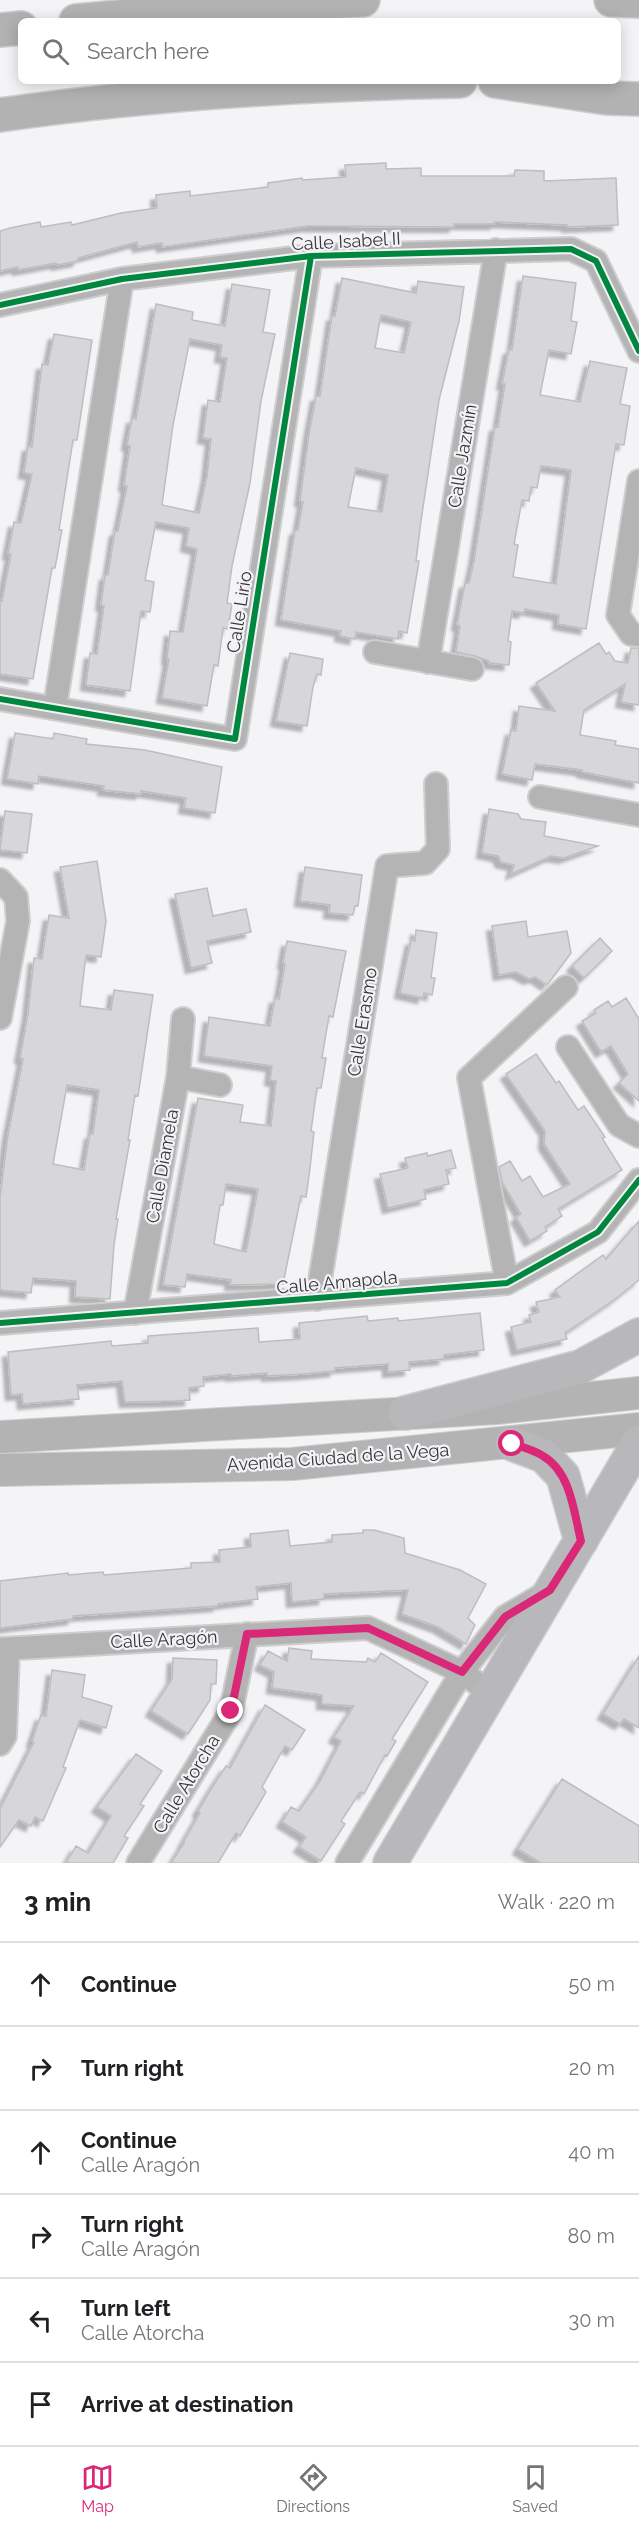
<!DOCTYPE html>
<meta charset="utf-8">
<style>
body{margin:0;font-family:Raleway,sans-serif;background:#f2f2f2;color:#202124}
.stop{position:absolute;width:18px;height:18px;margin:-14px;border:4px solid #db2777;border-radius:50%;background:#fff}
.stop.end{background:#db2777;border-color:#fff;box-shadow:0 2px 6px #0008}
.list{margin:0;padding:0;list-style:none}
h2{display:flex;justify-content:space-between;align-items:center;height:78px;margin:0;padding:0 24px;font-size:26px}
h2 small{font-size:20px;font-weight:400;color:#757577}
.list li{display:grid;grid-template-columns:39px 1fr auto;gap:18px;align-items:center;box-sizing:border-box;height:84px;padding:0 24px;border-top:2px solid #e0e0e0}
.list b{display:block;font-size:22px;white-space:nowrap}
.list p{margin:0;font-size:20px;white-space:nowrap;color:#757577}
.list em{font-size:20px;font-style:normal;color:#757577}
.icon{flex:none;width:33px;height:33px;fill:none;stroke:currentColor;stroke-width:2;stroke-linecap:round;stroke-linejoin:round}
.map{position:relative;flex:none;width:639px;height:1863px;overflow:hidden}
.search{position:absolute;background:#fff;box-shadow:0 3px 15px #0003;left:18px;right:18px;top:18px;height:66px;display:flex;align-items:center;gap:15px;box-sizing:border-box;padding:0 21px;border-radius:9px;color:#757577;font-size:22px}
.sheet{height:582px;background:#fff}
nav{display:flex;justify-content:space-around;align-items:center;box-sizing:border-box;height:84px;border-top:2px solid #e0e0e0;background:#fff;font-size:16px;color:#757577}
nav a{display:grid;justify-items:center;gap:3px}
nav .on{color:#db2777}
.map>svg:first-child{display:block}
.building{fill:#d7d6d8;stroke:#bebdbf;stroke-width:1.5;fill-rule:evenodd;filter:url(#shadow)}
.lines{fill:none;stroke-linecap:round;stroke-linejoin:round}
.street-casing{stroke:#cecdcf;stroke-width:26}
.secondary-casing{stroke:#cecdcf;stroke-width:34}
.primary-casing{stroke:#cecdcf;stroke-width:36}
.highway-casing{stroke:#cecdcf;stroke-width:36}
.street{stroke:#b4b4b4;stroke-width:22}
.secondary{stroke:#b4b3b4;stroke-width:32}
.primary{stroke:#b8b7b9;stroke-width:33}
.highway{stroke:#b3b2b3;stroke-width:33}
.cycleway-casing{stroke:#f3f2f6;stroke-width:10}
.cycleway{stroke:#00873e;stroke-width:6}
.route{stroke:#db2777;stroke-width:8}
.labels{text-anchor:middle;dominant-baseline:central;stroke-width:4.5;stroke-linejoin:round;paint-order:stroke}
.street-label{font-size:18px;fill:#373638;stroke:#f3f2f6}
</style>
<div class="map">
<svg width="639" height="1863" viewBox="0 0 639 1863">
<defs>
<filter id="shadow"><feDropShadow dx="-5.5" dy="5.5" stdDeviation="1.5" flood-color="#0004"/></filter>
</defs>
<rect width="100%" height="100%" fill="#f4f3f5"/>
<path class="building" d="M 386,163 L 386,169 L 421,168 L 421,176 L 514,176 L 515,170 L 544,171 L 544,181 L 616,178 L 618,225 L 568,227 L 567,225 L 495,222 L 495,224 L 454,224 L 454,227 L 308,226 L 162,247 L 162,243 L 138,247 L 137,242 L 78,258 L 78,261 L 57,265 L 56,263 L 18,270 L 18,267 L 0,271 L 0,231 L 10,228 L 40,222 L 41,227 L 71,222 L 72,225 L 121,213 L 157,208 L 156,195 L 190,191 L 190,196 L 268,187 L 268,183 L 302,178 L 303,180 L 346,177 L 345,165 Z
M 523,276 L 576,283 L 571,321 L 577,322 L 571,354 L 549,350 L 540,395 L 580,402 L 590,361 L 627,368 L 620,404 L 630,406 L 624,445 L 616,444 L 586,629 L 558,624 L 559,615 L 525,609 L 524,613 L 512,611 L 508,641 L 511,642 L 509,665 L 489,663 L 489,661 L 475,656 L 456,652 L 460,626 L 457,625 L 465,583 L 469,583 L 474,561 L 495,426 L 498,427 L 505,384 L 502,384 L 509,349 L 512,350 ZM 541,466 L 571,470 L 556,584 L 513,577 L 518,545 L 514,544 L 522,500 L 529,501 L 531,487 L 537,488 Z
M 342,278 L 416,293 L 418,281 L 464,287 L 459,321 L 439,400 L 421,521 L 416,561 L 419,561 L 407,633 L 399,631 L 398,639 L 356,632 L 355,639 L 340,636 L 341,631 L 281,620 L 295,530 L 298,530 L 303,502 L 300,501 L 309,434 L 316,396 L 320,396 L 332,316 L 335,316 ZM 381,315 L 411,322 L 404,353 L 375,348 ZM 356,468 L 388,475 L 382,512 L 348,507 Z
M 232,284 L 270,290 L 263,332 L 275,334 L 261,401 L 250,483 L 232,566 L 227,603 L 232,604 L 228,629 L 223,628 L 218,666 L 214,665 L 207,706 L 162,698 L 169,659 L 167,659 L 170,631 L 183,632 L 197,549 L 186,546 L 189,528 L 156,522 L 145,580 L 154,582 L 150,612 L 141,611 L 130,691 L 86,685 L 90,653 L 97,654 L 104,606 L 101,605 L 105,575 L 108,575 L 115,531 L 118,531 L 127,486 L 124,486 L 130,446 L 127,445 L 132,418 L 136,419 L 156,304 L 193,312 L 192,320 L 225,326 ZM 190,339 L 222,345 L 220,357 L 227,358 L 220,402 L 208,400 L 203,438 L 211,439 L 207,476 L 199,513 L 162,505 L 173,425 Z
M 54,334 L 92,340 L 77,440 L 73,440 L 59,530 L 62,530 L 55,568 L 52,568 L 33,679 L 0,674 L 0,600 L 2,601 L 11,554 L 8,554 L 14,522 L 21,523 L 32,474 L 24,473 L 28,446 L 32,447 L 42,364 L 48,365 Z
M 599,643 L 606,654 L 609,652 L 615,661 L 628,663 L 631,648 L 639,648 L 639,705 L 621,702 L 625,684 L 584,710 L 580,735 L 616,741 L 615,745 L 639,749 L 639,783 L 582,772 L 582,770 L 535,764 L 532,780 L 502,774 L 511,730 L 516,731 L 519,706 L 555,711 L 536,683 Z
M 290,653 L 323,659 L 321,675 L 317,674 L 313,687 L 307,726 L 276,721 Z
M 15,733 L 53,739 L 54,733 L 87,739 L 86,744 L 145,750 L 222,767 L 215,813 L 184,808 L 186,798 L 141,791 L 141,794 L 103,790 L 104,786 L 39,776 L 38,784 L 7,779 Z
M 489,809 L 518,814 L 521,819 L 546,822 L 544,836 L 598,846 L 564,858 L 551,856 L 511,874 L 514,865 L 501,862 L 498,856 L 482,853 Z
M 5,811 L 32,814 L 27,853 L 0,850 Z
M 97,861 L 106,921 L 101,957 L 86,955 L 80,1006 L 111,1010 L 114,990 L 153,995 L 138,1096 L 135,1095 L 128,1140 L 130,1140 L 116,1219 L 118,1219 L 114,1245 L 110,1299 L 75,1297 L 76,1281 L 33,1278 L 31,1293 L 0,1290 L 0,1197 L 8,1135 L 23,1059 L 20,1058 L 28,1014 L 34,958 L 42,959 L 49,915 L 69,918 L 60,867 ZM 67,1085 L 99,1090 L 93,1134 L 90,1134 L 84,1170 L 53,1164 Z
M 305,867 L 362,875 L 358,906 L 355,906 L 353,915 L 329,913 L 330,905 L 300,901 Z
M 207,888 L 213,916 L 246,909 L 251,932 L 207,941 L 212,963 L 191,968 L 175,894 Z
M 526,921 L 528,937 L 567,931 L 571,953 L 547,985 L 535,977 L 529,979 L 516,972 L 499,975 L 492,926 Z
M 416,930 L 437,933 L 431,978 L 435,978 L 432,995 L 424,993 L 423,998 L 400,993 L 411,940 L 415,941 Z
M 600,938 L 612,951 L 584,978 L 572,966 Z
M 287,941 L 346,951 L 333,1017 L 329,1016 L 322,1058 L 326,1058 L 321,1088 L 317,1088 L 311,1131 L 314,1132 L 310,1168 L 306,1197 L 301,1196 L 283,1284 L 230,1285 L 231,1280 L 187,1274 L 185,1287 L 163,1285 L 198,1098 L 243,1105 L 240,1122 L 271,1126 L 276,1081 L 270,1080 L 272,1066 L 204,1056 L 209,1017 L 270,1026 L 275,998 L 279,999 L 285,964 L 283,963 ZM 226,1184 L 258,1189 L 246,1252 L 214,1244 L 220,1205 L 223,1205 Z
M 626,998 L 639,1019 L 639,1101 L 619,1083 L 628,1074 L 611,1046 L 601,1052 L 582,1021 L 596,1013 L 594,1010 L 608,1001 L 612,1007 Z
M 536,1054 L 556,1083 L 559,1081 L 578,1110 L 584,1106 L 605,1137 L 602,1138 L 622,1170 L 558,1209 L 562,1216 L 545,1227 L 547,1231 L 530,1241 L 516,1217 L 521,1214 L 502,1182 L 499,1167 L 510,1161 L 522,1181 L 530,1176 L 543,1197 L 570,1184 L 544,1144 L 545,1131 L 506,1074 Z
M 451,1150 L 456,1168 L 446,1170 L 449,1184 L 424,1190 L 426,1199 L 388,1208 L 380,1174 L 408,1168 L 405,1158 L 427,1153 L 428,1156 Z
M 639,1221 L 639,1280 L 614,1300 L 565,1333 L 567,1339 L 517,1350 L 511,1327 L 531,1322 L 529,1315 L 539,1312 L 536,1302 L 560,1297 L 555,1290 L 603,1255 L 606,1259 Z
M 480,1313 L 484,1350 L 444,1355 L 444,1359 L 409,1362 L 410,1370 L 388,1372 L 388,1364 L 335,1368 L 335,1371 L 303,1374 L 267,1376 L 267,1373 L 231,1376 L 231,1374 L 203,1377 L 204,1386 L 189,1388 L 190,1400 L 175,1401 L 125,1402 L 122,1381 L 77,1385 L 79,1399 L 23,1404 L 22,1394 L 11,1395 L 8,1352 L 111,1341 L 112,1346 L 148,1343 L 148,1336 L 258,1328 L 259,1342 L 300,1339 L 299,1323 L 367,1316 L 368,1321 L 398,1318 L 398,1321 Z
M 288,1530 L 290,1546 L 332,1542 L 332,1535 L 363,1533 L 363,1530 L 374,1530 L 404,1538 L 405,1553 L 460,1570 L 486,1584 L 468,1618 L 475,1625 L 466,1644 L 438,1627 L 402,1614 L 408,1590 L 324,1594 L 324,1599 L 292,1602 L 291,1583 L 256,1587 L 258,1599 L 218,1604 L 218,1606 L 73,1616 L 73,1619 L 0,1628 L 0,1581 L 68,1573 L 68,1575 L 103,1572 L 104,1575 L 191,1568 L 191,1563 L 220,1562 L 219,1550 L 251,1547 L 250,1534 Z
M 289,1648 L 312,1651 L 311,1659 L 366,1662 L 368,1658 L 375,1662 L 381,1653 L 428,1682 L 392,1739 L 396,1741 L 387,1756 L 385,1755 L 364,1794 L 360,1792 L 341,1821 L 345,1824 L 321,1861 L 299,1847 L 306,1837 L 282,1822 L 291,1807 L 299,1811 L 320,1781 L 341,1741 L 334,1737 L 354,1706 L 322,1704 L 322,1695 L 272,1688 L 274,1672 L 260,1665 L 268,1651 L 287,1661 Z
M 639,1656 L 639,1728 L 624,1719 L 620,1724 L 603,1714 Z
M 173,1658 L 217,1660 L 216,1684 L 211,1684 L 210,1700 L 188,1734 L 151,1711 L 172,1679 Z
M 52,1670 L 85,1675 L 82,1697 L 112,1706 L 106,1728 L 80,1720 L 63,1767 L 66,1768 L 43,1821 L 35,1817 L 31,1826 L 19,1820 L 0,1847 L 0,1809 L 34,1742 L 32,1741 L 41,1715 L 46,1716 Z
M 265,1705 L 305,1730 L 292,1750 L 285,1746 L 262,1787 L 266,1792 L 240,1836 L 236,1833 L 218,1863 L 171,1863 L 184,1843 L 183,1843 L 200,1813 L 198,1811 L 213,1786 L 226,1766 L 230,1768 Z
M 136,1754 L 162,1771 L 140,1804 L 144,1806 L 124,1836 L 128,1838 L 113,1863 L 66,1863 L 76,1846 L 88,1853 L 111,1816 L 97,1807 Z
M 562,1779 L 639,1826 L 639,1863 L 541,1863 L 518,1849 Z"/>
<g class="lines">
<defs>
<path id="street" d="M 0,305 L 122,279 L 311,256 L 571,249 L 596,261 L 639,351
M 639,481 L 618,615 L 631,634 L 639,635
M 375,652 L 472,669
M 428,662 L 496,250
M 0,699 L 235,739 L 311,256
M 55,707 L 122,279
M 540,797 L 639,815
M 0,880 L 16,897 L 18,921 L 0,1018
M 568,1047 L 619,1125 L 639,1136
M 178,1077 L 220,1085
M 507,1283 L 469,1078 L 566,987
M 317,1299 L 387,866 L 425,863 L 438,849 L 436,784
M 135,1313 L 178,1077 L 183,1019
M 0,1323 L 507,1283 L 598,1232 L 639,1180
M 0,1649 L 368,1628 L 462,1672 L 490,1693
M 0,1744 L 5,1736 L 8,1649
M 138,1863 L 231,1711 L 247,1634
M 347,1863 L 462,1672 L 505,1617 L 549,1591"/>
<path id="secondary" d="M 0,1437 L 497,1408 L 639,1393
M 0,1470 L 292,1464 L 639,1429"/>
<path id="primary" d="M 405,1413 L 580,1367 L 639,1335
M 512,1444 L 544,1456 L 563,1476 L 581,1541
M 390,1863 L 639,1442"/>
<path id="highway" d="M 611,0 L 639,1
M 76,21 L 211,8 L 363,0
M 0,30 L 21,28
M 495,81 L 607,98 L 639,99
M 0,115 C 153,93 306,84 460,81"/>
</defs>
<use href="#street" class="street-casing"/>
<use href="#secondary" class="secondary-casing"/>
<use href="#primary" class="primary-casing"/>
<use href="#highway" class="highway-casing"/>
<use href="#street" class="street"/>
<use href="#secondary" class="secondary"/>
<use href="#primary" class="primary"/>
<use href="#highway" class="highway"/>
<defs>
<path id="cycleway" d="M 0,305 L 122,279 L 311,256 L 571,249 L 596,261 L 639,351
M 0,699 L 235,739 L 311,256
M 0,1323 L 507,1283 L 598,1232 L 639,1180"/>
</defs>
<use href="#cycleway" class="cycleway-casing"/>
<use href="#cycleway" class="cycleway"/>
</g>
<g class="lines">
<path class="route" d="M 231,1711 L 247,1634 L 368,1628 L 462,1672 L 505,1617 L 550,1590 L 581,1541 C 574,1513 571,1472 543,1456 C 534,1450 522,1447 512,1444"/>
</g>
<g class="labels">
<g class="street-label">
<text transform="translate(346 241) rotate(-3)">Calle Isabel II</text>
<text transform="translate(462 456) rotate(-81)">Calle Jazmín</text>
<text transform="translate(239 612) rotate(-81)">Calle Lirio</text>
<text transform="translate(362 1022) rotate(-81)">Calle Erasmo</text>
<text transform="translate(162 1166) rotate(-80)">Calle Diamela</text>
<text transform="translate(337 1282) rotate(-5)">Calle Amapola</text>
<text transform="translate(338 1457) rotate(-4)">Avenida Ciudad de la Vega</text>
<text transform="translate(164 1639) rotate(-3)">Calle Aragón</text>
<text transform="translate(186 1784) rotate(-59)">Calle Atorcha</text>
</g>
</g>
</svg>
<div class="stop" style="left:512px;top:1444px"></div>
<div class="stop end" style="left:231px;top:1711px"></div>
<div class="search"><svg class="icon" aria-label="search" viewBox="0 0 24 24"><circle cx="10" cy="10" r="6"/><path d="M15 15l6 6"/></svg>Search here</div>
</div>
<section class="sheet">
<h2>3 min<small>Walk · 220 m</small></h2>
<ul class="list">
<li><svg class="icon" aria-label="ahead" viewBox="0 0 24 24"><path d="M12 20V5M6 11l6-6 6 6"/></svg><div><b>Continue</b></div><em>50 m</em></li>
<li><svg class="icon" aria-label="right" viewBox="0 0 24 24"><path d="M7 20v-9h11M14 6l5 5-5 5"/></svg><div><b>Turn right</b></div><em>20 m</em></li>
<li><svg class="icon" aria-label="ahead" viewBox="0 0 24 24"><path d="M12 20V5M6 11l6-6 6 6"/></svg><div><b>Continue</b><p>Calle Aragón</p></div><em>40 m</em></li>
<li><svg class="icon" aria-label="right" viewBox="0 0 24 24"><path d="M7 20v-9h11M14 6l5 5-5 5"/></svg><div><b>Turn right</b><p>Calle Aragón</p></div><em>80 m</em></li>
<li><svg class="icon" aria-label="left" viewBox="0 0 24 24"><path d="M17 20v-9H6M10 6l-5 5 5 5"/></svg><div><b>Turn left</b><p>Calle Atorcha</p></div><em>30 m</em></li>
<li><svg class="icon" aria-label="arrive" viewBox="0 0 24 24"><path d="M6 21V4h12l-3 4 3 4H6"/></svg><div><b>Arrive at destination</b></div></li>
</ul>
</section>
<nav>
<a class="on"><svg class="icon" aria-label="map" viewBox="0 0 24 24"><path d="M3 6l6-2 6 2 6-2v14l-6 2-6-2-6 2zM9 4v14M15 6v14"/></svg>Map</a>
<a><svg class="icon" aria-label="directions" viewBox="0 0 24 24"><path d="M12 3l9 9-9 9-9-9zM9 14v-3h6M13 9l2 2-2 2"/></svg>Directions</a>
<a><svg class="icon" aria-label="saved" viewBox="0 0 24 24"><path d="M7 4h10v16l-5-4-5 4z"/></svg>Saved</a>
</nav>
